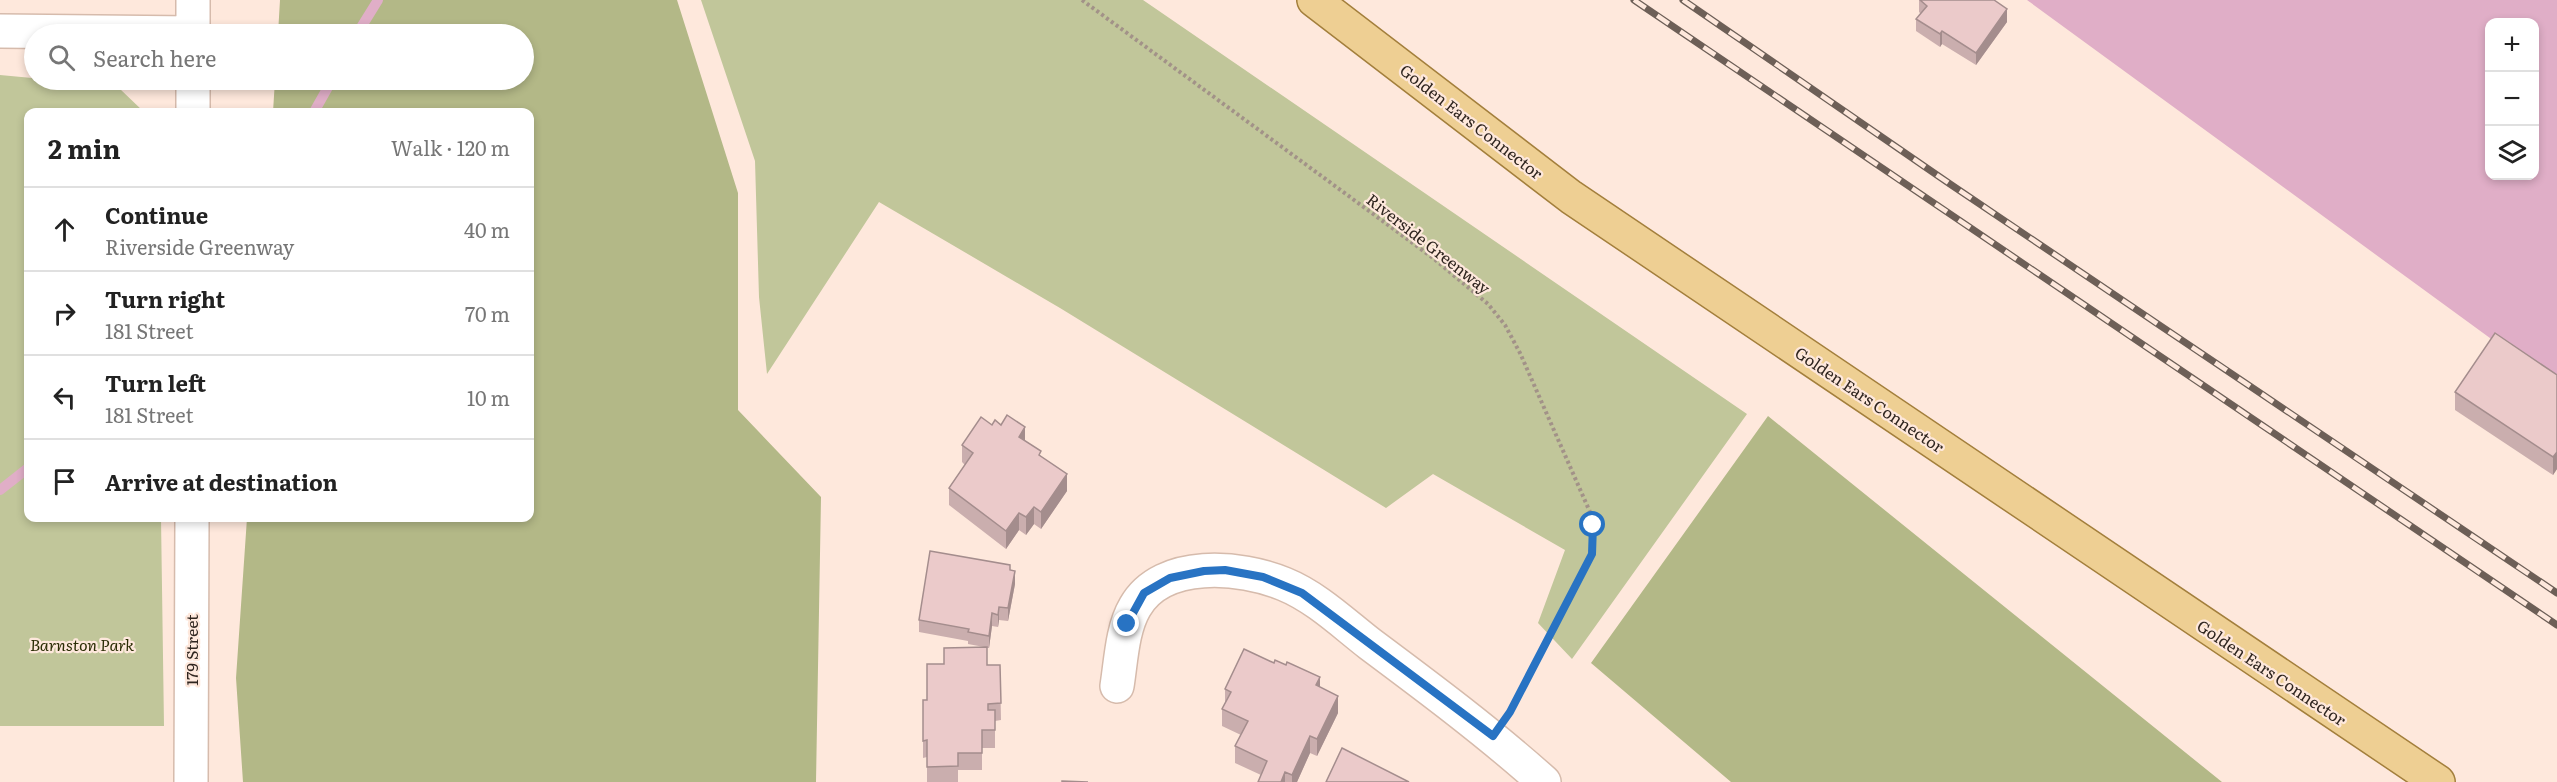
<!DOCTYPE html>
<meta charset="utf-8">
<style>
body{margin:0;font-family:Literata,serif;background:#f2f2f2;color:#222}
.controls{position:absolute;right:18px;top:18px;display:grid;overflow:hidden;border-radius:12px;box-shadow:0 3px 9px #0003}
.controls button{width:54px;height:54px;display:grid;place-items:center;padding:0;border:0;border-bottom:2px solid #e0e0e0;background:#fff;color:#222;font:30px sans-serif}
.stop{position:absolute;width:18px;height:18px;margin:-14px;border:4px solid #2873c3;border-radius:50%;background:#fff}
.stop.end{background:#2873c3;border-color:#fff;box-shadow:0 2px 6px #0008}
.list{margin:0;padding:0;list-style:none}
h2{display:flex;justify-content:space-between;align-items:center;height:78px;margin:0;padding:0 24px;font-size:26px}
h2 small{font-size:20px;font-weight:400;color:#767676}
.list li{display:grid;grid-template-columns:39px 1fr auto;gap:18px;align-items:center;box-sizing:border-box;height:84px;padding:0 24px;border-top:2px solid #e0e0e0}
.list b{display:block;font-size:22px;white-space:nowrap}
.list p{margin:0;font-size:20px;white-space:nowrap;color:#767676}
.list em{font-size:20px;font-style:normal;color:#767676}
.icon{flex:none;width:33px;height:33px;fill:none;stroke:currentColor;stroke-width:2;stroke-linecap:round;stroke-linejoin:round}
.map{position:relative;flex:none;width:2557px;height:782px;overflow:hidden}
.search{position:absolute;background:#fff;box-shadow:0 3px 9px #0003;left:24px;top:24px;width:510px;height:66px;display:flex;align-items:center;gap:15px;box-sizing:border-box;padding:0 21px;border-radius:33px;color:#767676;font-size:22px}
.panel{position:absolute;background:#fff;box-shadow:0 3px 9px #0003;left:24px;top:108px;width:510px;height:414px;border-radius:12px}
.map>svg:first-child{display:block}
.green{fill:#c1c69a}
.forest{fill:#b3b887}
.water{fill:#e0aec7;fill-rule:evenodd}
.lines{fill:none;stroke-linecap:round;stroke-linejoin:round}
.stream{stroke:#e0aec7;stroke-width:10}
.minor-casing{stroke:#d6bbac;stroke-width:36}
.major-casing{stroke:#a37f3c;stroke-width:36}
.path{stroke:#a29288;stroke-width:4;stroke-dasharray:3 3;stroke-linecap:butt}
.minor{stroke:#fff;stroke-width:33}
.major{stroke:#eecf93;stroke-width:33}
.rail-casing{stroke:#6d5f57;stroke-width:7}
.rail{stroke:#fee8dc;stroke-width:4.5;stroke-dasharray:14;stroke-linecap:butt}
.wall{fill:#caaeae}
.shaded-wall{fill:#a48d8d}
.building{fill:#ebcaca;stroke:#a48d8d;stroke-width:1.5}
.route{stroke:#2873c3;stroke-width:8}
.labels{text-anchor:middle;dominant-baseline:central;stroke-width:4.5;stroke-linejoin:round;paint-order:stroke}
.street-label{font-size:16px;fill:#2f251f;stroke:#fee8dc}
.park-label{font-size:16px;font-style:italic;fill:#2b2d05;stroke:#fee8dc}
</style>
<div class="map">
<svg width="2557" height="782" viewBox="0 0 2557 782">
<rect width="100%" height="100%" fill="#fee8dc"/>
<path class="green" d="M 701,0 L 1143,0 L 1747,414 L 1572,659 L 1538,623 L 1565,550 L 1433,474 L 1386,508 L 1060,308 L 879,202 L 767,374 L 759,297 L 755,161 Z
M 0,75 L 96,84 L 120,89 L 144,112 L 28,112 L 28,518 L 161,518 L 164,726 L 0,726 Z"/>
<path class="forest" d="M 280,0 L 677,0 L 738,193 L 738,410 L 821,497 L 816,782 L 243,782 L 236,678 L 247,518 L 530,518 L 530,112 L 273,112 L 275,80 L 524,80 L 524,34 L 278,34 Z
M 1768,416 L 2222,782 L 1731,782 L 1591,663 Z"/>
<path class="water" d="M 2027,0 L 2557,0 L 2557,387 ZM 2490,22 L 2534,22 L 2534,176 L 2490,176 Z"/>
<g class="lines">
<path class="stream" d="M 357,34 L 378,0
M 314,112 L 332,80
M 0,490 L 28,468"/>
<defs>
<path id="minor" d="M 193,0 L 193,34
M 0,31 L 193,33
M 193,112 L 193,80
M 1117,686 C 1121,661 1122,629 1135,607 C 1162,559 1241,566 1284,584 C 1316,597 1343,623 1370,644 C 1429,688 1488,732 1544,782
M 191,782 L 192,518"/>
<path id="major" d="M 1314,0 L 1571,197 L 2438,782"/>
</defs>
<use href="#minor" class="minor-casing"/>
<use href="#major" class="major-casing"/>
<path class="path" d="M 1082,0 L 1433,258 L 1488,304 L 1505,325 L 1520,353 L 1590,512 L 1593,525 L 1592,554 L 1511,708"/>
<use href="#minor" class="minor"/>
<use href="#major" class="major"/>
<defs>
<path id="rail" d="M 1634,0 L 2557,625
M 1683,0 L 1950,184 L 2557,593"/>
</defs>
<use href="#rail" class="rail-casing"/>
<use href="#rail" class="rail"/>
</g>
<path class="wall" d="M 1919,0 L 2007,22 L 1976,65 L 1942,44 L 1940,47 L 1916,31 L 1916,19 L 1921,14 L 1919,12 Z
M 2557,375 L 2557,469 L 2553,475 L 2455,410 L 2455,392 Z
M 1025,441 L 1041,456 L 1067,491 L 1041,529 L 1034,524 L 1026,535 L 1019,530 L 1006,549 L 949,505 L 949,488 L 965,465 L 962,462 L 962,445 Z
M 1010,570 L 1015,584 L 1008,621 L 999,620 L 998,627 L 992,626 L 989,648 L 987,648 L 987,665 L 1000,665 L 1001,720 L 995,721 L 995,748 L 982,748 L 982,770 L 958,770 L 958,782 L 927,782 L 927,757 L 923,758 L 923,700 L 927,700 L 944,664 L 984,647 L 968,644 L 968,641 L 919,632 L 919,620 Z
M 1320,687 L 1338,713 L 1317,756 L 1310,753 L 1297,782 L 1258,782 L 1261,775 L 1235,763 L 1235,746 L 1241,735 L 1222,726 L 1222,709 L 1225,703 L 1225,689 Z"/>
<path class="shaded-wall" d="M 2007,9 L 2007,22 L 1976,65 L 1976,53 Z
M 1942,31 L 1942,44 L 1940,47 L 1940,34 Z
M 1025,427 L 1025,444 L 1019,437 Z
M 2557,452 L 2557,469 L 2553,475 L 2553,457 Z
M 1067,474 L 1067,491 L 1041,529 L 1041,512 Z
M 1034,507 L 1034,524 L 1026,535 L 1026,517 Z
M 1019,513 L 1019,530 L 1006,549 L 1006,531 Z
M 1015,571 L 1015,584 L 1008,621 L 1008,608 Z
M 999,607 L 999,620 L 998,627 L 998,615 Z
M 992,613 L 992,626 L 989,648 L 989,636 Z
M 1320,677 L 1320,694 L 1316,685 Z
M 1338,696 L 1338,713 L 1317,756 L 1317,739 Z
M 1310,736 L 1310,753 L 1297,782 L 1292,782 L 1292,775 Z
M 1285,772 L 1285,782 L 1281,782 Z"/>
<path class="building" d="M 1920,0 L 1994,0 L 2007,9 L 1976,53 L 1942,31 L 1940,34 L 1916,19 L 1927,6 Z
M 2495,333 L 2557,375 L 2557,452 L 2553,457 L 2455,392 Z
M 1007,415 L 1025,427 L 1019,437 L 1041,451 L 1039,455 L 1067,474 L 1041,512 L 1034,507 L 1026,517 L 1019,513 L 1006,531 L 949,488 L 973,453 L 962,445 L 981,417 L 992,425 L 995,420 L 1001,425 Z
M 930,551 L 1010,565 L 1010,570 L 1015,571 L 1008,608 L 999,607 L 998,615 L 992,613 L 989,636 L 968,632 L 969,629 L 919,620 Z
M 987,647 L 987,665 L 1000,665 L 1001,703 L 988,704 L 988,710 L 995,710 L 995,730 L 982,730 L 982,753 L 958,753 L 958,766 L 927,767 L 927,740 L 923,741 L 923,700 L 927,700 L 927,664 L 944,664 L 944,648 Z
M 1244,649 L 1274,663 L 1275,660 L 1286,665 L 1287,662 L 1320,677 L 1316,685 L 1338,696 L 1317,739 L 1310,736 L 1292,775 L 1285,772 L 1281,782 L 1258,782 L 1267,761 L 1235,746 L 1248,721 L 1222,709 L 1231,692 L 1225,689 Z
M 1342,748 L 1409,782 L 1326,782 Z
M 1062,781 L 1088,782 L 1062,782 Z"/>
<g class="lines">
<path class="route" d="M 1127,624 L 1144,593 L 1170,578 L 1204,571 L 1225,570 L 1263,577 L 1302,593 L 1493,736 L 1510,712 L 1592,554 L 1593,525"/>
</g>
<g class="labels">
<g class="street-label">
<text transform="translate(1472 121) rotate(38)">Golden Ears Connector</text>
<text transform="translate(1429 243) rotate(38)">Riverside Greenway</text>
<text transform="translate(1870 399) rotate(34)">Golden Ears Connector</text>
<text transform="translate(191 650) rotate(-90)">179 Street</text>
<text transform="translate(2272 672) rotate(34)">Golden Ears Connector</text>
</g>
<g class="park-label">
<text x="82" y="644">Barnston Park</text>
</g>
</g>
</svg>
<div class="controls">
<button>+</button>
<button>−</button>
<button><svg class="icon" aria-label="layers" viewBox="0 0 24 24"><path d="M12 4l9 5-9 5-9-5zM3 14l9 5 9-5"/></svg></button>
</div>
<div class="stop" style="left:1593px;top:525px"></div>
<div class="stop end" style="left:1127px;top:624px"></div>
<div class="search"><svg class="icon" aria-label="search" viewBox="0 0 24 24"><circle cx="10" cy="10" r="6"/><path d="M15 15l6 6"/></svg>Search here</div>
<section class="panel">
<h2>2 min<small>Walk · 120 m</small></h2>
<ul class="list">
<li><svg class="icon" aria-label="ahead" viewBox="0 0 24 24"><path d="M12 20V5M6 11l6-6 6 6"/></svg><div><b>Continue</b><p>Riverside Greenway</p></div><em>40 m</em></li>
<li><svg class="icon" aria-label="right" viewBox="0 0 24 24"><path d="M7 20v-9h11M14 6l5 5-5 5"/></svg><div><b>Turn right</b><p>181 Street</p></div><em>70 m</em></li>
<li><svg class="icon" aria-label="left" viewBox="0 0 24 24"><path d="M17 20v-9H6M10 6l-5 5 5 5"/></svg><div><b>Turn left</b><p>181 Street</p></div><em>10 m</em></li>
<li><svg class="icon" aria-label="arrive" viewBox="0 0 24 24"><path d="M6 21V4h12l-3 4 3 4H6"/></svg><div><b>Arrive at destination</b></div></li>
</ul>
</section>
</div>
